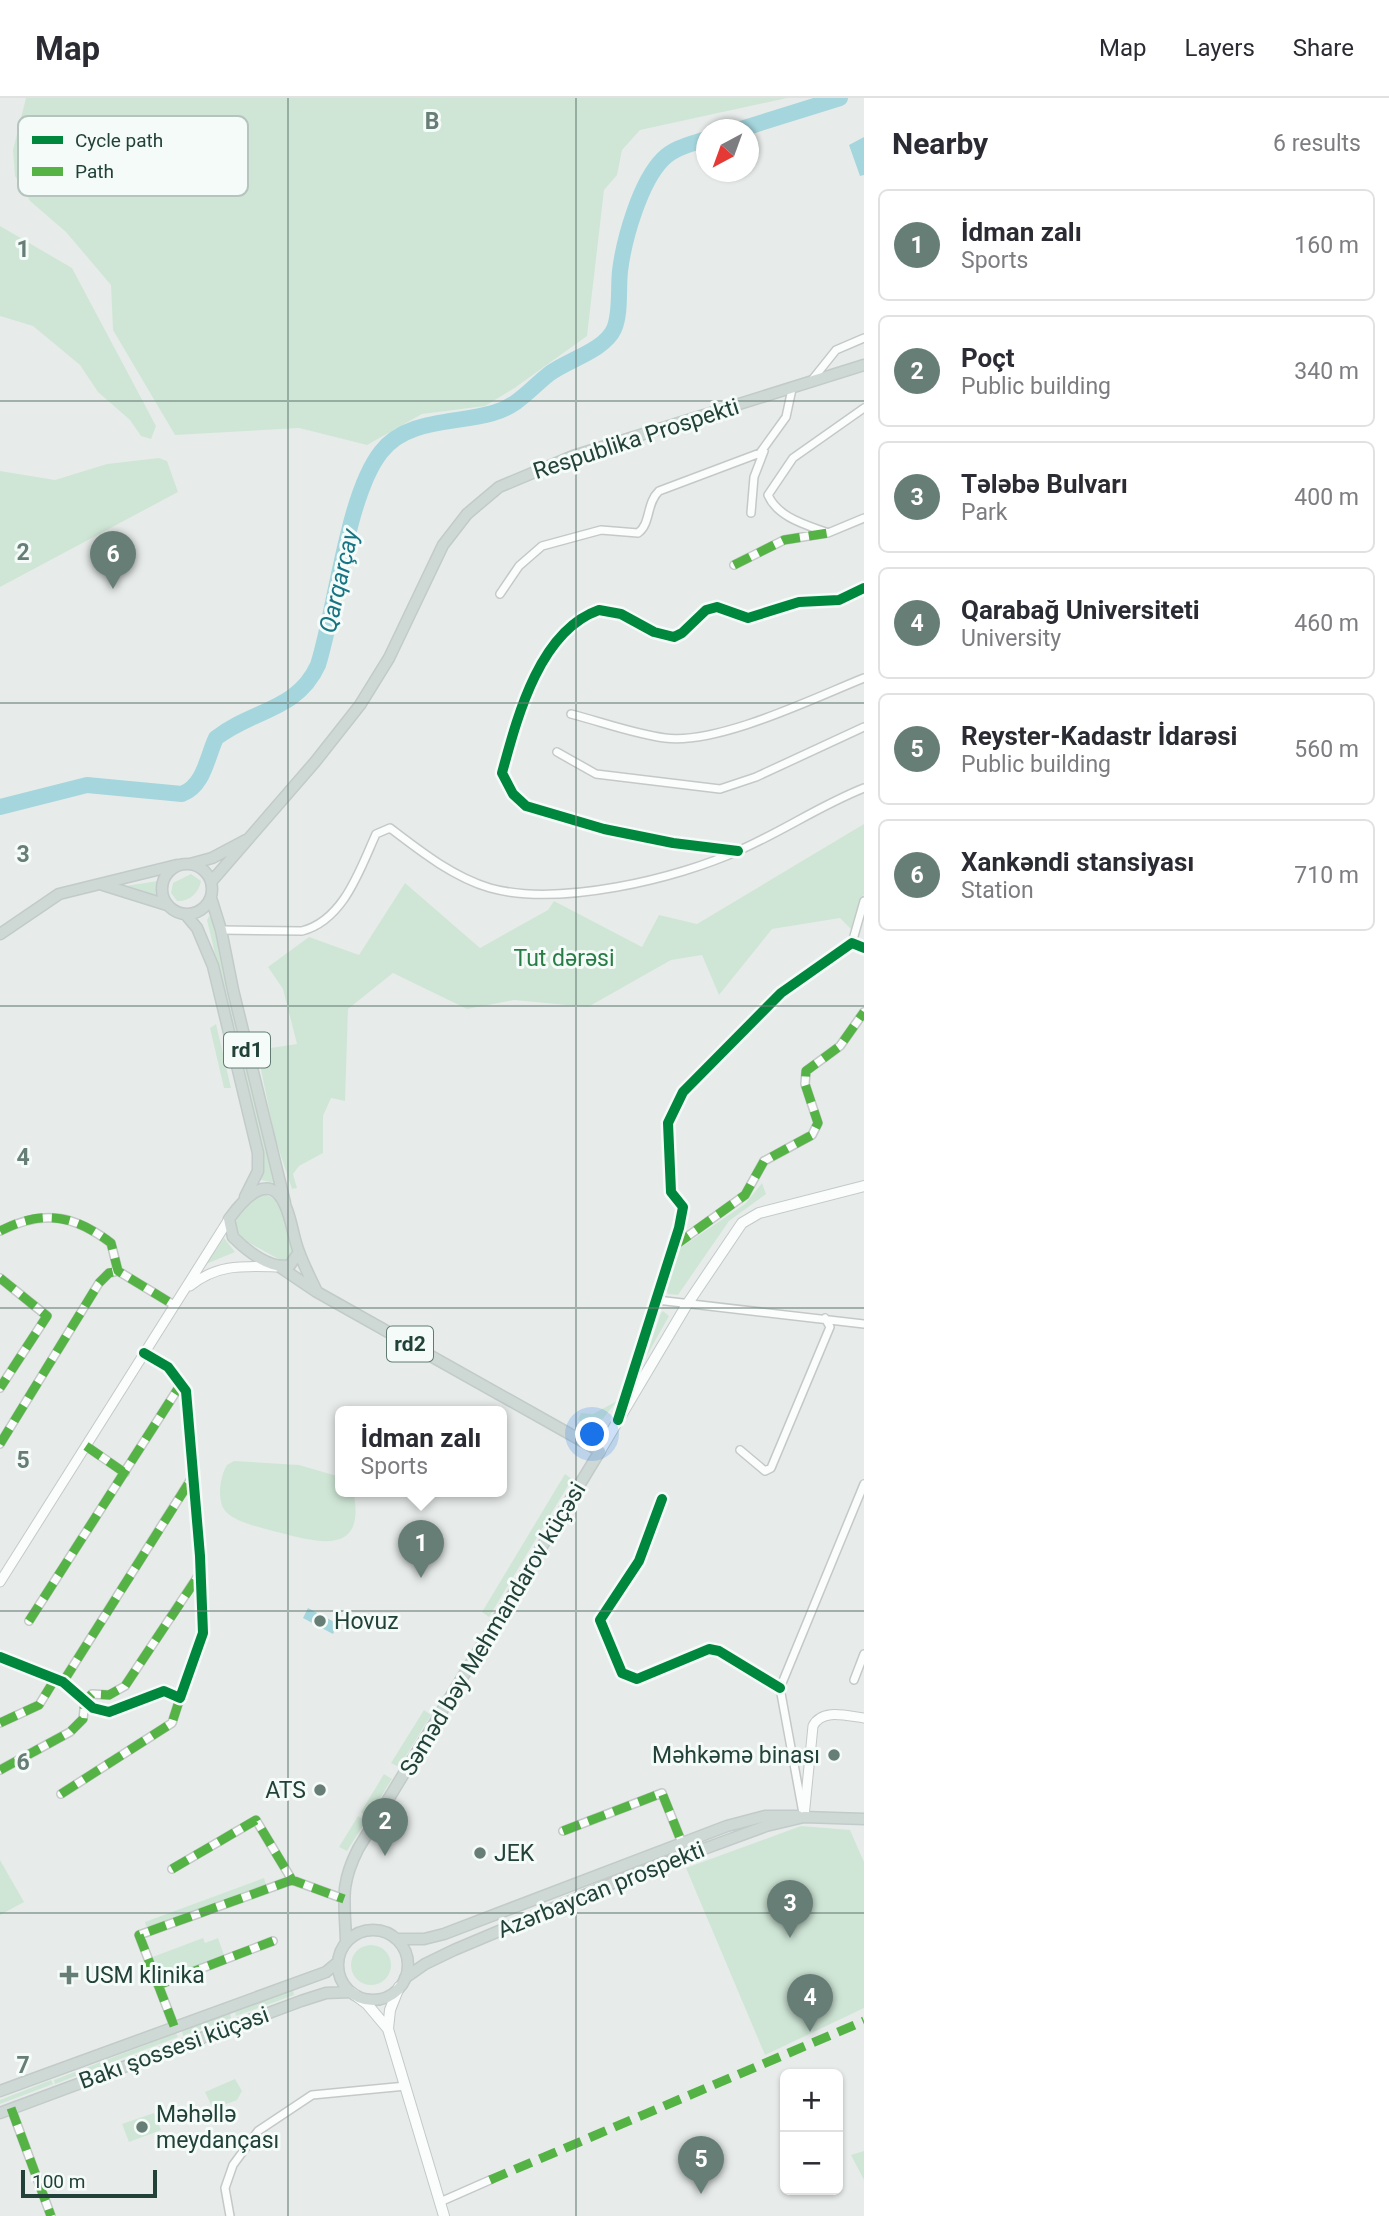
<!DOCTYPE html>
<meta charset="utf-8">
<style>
body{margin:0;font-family:Roboto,sans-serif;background:#f7f7f7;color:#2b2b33}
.controls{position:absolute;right:21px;bottom:21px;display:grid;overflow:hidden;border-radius:10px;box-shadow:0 2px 5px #0004}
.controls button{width:63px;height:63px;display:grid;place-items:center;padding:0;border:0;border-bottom:2px solid #e1e1e2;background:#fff;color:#2b2b33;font:35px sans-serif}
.compass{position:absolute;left:696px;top:21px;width:63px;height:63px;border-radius:50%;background:#fff;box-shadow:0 2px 5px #0004;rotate:221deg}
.scale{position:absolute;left:21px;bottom:18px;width:136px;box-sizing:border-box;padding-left:7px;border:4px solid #224239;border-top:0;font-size:19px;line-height:24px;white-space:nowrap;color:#224239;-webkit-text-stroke:5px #f5fbf8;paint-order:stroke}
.you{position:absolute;left:593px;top:1337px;width:24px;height:24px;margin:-18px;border:5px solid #fff;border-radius:50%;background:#1a73e8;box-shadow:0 0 0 10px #1a73e833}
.badge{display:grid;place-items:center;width:46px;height:46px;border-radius:50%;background:#677e77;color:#fff;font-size:23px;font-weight:700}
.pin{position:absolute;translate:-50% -58px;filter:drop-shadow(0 2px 4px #0008)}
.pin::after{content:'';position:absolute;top:37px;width:24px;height:21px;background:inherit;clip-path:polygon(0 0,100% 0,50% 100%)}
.popup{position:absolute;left:335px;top:1308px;width:172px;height:91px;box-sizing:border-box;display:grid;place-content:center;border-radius:10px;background:#fff;filter:drop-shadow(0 2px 5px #0005);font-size:23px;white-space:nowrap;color:#7c7c81}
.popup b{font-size:26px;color:#2b2b33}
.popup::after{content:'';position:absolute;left:50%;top:100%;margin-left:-14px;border:14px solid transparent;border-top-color:#fff}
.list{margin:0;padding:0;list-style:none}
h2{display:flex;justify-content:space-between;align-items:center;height:91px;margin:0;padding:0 28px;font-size:30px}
h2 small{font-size:23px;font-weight:400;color:#7c7c81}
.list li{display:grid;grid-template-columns:46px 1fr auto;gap:21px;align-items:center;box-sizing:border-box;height:112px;margin:0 14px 14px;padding:0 14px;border:2px solid #e1e1e2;border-radius:10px}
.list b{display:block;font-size:26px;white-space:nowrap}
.list p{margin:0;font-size:23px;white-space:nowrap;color:#7c7c81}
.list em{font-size:23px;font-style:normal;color:#7c7c81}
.map{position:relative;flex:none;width:864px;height:2118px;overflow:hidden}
header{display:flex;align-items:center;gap:42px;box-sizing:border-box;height:98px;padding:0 35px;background:#fff;border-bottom:2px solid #e1e1e2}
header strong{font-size:33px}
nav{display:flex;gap:38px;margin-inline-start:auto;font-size:24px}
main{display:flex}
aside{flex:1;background:#fff}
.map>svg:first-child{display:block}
.green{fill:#cfe6d6}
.water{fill:#a5d6dd}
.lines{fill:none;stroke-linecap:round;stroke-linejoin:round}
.river{stroke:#a5d6dd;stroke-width:16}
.minor-casing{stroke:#c4c9c7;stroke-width:10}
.tertiary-casing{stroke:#c4c9c7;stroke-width:11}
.secondary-casing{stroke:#c2cac7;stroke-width:12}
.primary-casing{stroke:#c2cbc9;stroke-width:13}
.minor{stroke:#fbfcfc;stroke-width:7}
.tertiary{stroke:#fbfcfc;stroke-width:9}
.secondary{stroke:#fbfcfc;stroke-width:10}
.primary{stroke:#ced8d5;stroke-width:10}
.quiet{stroke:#55b346;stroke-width:9;stroke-dasharray:18 9;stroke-linecap:butt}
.cycleway-casing{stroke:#f5fbf8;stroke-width:15}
.cycleway{stroke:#00873e;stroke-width:10}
.grid{fill:none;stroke:#677e77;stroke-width:2;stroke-opacity:0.55}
.poi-dot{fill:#677e77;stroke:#f5fbf8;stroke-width:2.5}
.labels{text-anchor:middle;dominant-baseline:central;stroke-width:6;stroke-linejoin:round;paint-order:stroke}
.shield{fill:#f5fbf8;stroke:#617a72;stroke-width:2}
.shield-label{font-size:21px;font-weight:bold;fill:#224239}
.street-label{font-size:23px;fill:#224239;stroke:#f5fbf8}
.park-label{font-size:23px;fill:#287d47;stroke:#f5fbf8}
.poi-label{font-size:23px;fill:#224239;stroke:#f5fbf8;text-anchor:start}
.water-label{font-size:24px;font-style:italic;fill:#167584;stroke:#f5fbf8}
.key{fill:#f5fbf8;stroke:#b6c4bf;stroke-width:2}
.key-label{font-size:19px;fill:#224239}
.grid-label{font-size:23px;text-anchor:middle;font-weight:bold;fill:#677e77;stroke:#f5fbf8;stroke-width:6;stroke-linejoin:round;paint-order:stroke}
</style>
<header>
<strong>Map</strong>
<nav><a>Map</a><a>Layers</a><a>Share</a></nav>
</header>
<main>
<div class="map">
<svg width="864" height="2118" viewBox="0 0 864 2118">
<rect width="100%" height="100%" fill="#e7ecea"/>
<path class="green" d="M 26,0 L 787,0 L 640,32 L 622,52 L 617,77 L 604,92 L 587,238 L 516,289 L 485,308 L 422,316 L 367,347 L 299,330 L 175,337 L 113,232 L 111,187 L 66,134 L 30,103 L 15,78 L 13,52 Z
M 0,128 L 72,170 L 156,328 L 151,341 L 141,338 L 130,322 L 98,294 L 80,267 L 33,228 L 0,218 Z
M 159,360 L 167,363 L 178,394 L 0,489 L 0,373 L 55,382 L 107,366 Z
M 864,726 L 864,796 L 853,833 L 840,820 L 772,831 L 719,897 L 702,857 L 671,862 L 588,909 L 514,902 L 467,911 L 393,875 L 348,911 L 345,1003 L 331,1000 L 323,1018 L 323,1055 L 299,1068 L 293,1076 L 297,1090 L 292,1091 L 275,1040 L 257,952 L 297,946 L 283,891 L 268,869 L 309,839 L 359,857 L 405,785 L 480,850 L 548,812 L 554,803 L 642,849 L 659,817 L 697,826 Z
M 191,776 L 201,783 C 199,795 189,804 177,803 L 171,795 L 173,785 Z
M 158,783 L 157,799 L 125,788 Z
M 209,818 L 212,822 L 275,1085 L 261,1082 L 264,1063 L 207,822 Z
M 216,926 L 231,990 L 224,990 L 210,930 Z
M 762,1085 L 766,1096 L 729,1123 L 678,1197 L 668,1196 L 666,1192 L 680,1150 L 745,1106 Z
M 262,1096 C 288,1100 289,1133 294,1154 L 284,1164 L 237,1138 C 232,1117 243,1105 262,1096 Z
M 224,1140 L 235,1154 L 206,1166 Z
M 663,1213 L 669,1218 L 646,1259 L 661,1215 Z
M 617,1303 L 597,1328 L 578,1322 L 581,1315 L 593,1316 Z
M 234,1363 L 299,1367 L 337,1378 L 340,1380 L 340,1394 L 354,1397 C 365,1459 316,1444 277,1434 C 263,1430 237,1425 226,1414 C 216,1403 220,1378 227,1367 Z
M 565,1376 L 572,1381 L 489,1519 L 482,1514 Z
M 424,1612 L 431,1617 L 399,1669 L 391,1665 Z
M 384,1676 L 392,1681 L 368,1719 L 361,1714 Z
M 358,1718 L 366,1723 L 347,1753 L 339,1749 Z
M 801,1728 L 850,1732 L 864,1764 L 864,1910 L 765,1957 L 686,1770 Z
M 0,1762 L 24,1804 L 0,1817 Z
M 264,1780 L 266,1787 L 147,1831 L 145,1824 Z
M 203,1840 L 205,1845 L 218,1840 L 225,1860 L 186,1875 L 184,1869 L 158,1879 L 150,1860 Z
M351 1867a20 20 0 1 1 40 0a20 20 0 1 1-40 0Z
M 293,1892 L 294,1897 L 236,1918 L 235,1914 Z
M 230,1915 L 231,1920 L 183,1938 L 182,1933 Z
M 176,1935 L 178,1939 L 55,1986 L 54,1982 Z
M 235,1981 L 242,1993 L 237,2002 L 213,2011 L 205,1994 Z
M 51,1982 L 53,1986 L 0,2006 L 0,2002 Z
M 154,2015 L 161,2032 L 129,2044 L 122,2026 Z
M 864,2053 L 864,2082 L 851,2057 Z"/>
<path class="water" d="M 864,39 L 864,77 L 860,78 L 849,47 Z
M 308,1510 L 338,1526 L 333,1536 L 303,1520 Z"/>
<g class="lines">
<path class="river" d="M 738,32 L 840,0
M 0,709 L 87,687 L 182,696 C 204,688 207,659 216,640 C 253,611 297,613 318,567 C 336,510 347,397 381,354 C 407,320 457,326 493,315 C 518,308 530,291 549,276 C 567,262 604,253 614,231 C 621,215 618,191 620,173 C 624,141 640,84 663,61 C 675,49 692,46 706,41"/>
<defs>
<path id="minor" d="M 812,282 L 836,252 L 864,240
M 864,310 L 793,360 L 768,397 C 778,420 807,427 828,435 L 864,420
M 751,415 L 754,379 L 764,353
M 734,467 L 784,442 L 827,435
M 500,496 L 519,468 L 542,448 L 601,432 L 638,435 C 651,426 646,405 659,393 L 760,355 L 786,319 L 792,291
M 571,616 C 602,624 634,636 665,640 C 718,647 814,600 864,580
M 557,654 L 596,676 L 720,691 L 756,679 L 864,629
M 738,753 L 673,745 L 604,731 L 526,708 L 513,696 L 502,675 C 517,620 539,533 599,512 L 621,516 L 654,534 L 674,539 L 682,535 L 706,512 L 717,509 L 748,520 L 799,504 L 839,502 L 864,490
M 221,832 L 302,833 C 344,822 360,771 376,736 L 390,730 C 420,753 453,779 490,790 C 558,809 677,781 740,752 C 783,733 821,707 864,690
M 852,845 L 864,803
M 864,850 L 852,845 L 781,895 L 683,994 L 668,1025 L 671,1094 L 683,1109 L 657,1202 L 864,1226
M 0,1133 C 43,1111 74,1117 111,1145 L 118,1173 L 174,1207
M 674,1148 L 745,1097 L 764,1063 L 812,1037 L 818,1025 L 805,986 L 806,973 L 840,948 L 864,914
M 0,1180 L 47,1218 L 0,1290
M 0,1346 L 99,1185 L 109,1175 L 118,1173
M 86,1348 L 125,1375
M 740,1352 L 765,1373 L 771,1370 L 830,1229 L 825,1220
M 662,1401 L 639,1463 L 600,1522 L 622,1575 L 637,1581 L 709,1551 L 719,1553 L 780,1590
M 29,1523 L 181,1286
M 0,1559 L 63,1584 L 93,1610 L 109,1614 L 164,1593 L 180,1600 L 203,1535 L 200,1458 L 186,1293 L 168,1269 L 144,1255
M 854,1582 L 864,1556
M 63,1584 L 193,1378
M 0,1625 L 39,1607 L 55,1581
M 0,1672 L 70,1634 L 83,1621 L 85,1603 L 92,1596 L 109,1597 L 125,1588 L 200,1475
M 61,1696 L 172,1625 L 180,1600
M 803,1715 L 780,1590 L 864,1386
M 563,1733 L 662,1695 L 682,1745
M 172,1771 L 256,1722 L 292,1782 L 344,1801
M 158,1887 L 273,1843
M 174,1928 L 139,1837 L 292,1782
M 11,2010 L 51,2118
M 440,2104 L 490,2082
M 230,2118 L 225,2090 L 233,2067 L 258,2033 L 312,1997 L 406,1988"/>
<path id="tertiary" d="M 190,1188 C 217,1166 243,1168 276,1169
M 622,1311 L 657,1202
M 0,1484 L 229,1121
M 804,1719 L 813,1628 C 822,1610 847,1618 864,1620"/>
<path id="secondary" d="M 600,1353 L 686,1208 L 742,1125 L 759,1115 L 864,1088
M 351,1894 L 367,1906 L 388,1931 L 444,2118
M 388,1931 L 390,1912 L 399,1889"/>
<path id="primary" d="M162 791a25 25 0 1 1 50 0a25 25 0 1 1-50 0Z
M 190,766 L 212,760 L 246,742
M 211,784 L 315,664 L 360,607 L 389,560 L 443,447 L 467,416 L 499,389 L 573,358 L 864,267
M 103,787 L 167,807
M 211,800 L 221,832 L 233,892 L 285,1105
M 186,817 L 197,830 L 213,868 L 258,1055 L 258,1073 L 245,1099
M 0,836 L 59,796 L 177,767
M 299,1154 L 290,1167 C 270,1172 246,1152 233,1139 L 229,1121 C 242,1103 269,1071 285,1107 C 292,1122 293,1139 299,1154 C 304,1168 311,1181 317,1194
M 280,1169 L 317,1194 L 600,1353 L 358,1751 C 339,1789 345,1803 346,1844
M338 1867a35 35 0 1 1 70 0a35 35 0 1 1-70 0Z
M 396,1841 L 424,1841 L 444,1836 L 727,1728 L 765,1718 L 798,1718
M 405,1880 L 425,1866 L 454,1852 L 625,1780 L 766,1728 L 804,1719 L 864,1721
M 0,1993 L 326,1874 L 338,1864
M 0,2015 L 301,1903 L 326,1895 L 351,1894"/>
</defs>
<use href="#minor" class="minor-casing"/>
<use href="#tertiary" class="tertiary-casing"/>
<use href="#secondary" class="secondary-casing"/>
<use href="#primary" class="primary-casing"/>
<use href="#minor" class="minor"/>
<use href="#tertiary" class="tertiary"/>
<use href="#secondary" class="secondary"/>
<use href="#primary" class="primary"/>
<path class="quiet" d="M 734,467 L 784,442 L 828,435
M 0,1133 C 43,1111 74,1117 111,1145 L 118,1173 L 174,1207
M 674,1148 L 745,1097 L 764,1063 L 812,1037 L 818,1025 L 805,986 L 806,973 L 840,948 L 864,914
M 0,1180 L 47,1218 L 0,1290
M 0,1346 L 99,1185 L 109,1175 L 118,1173
M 86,1348 L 125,1375
M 29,1523 L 181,1286
M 63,1584 L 192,1380
M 0,1625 L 39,1607 L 55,1581
M 0,1672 L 70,1634 L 83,1621 L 85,1603 L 92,1596 L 109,1597 L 125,1588 L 201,1474
M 61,1696 L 172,1625 L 180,1600
M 563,1733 L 662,1695 L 682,1745
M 172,1771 L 256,1722 L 292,1782 L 344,1801
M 158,1887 L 273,1843
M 174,1928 L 139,1837 L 292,1782
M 11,2010 L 51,2118
M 490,2082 L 864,1923"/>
<defs>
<path id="cycleway" d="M 738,753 L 673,745 L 604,731 L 526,708 L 513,696 L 502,675 C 517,620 539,533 599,512 L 621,516 L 654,534 L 674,539 L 682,535 L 706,512 L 717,509 L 748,520 L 799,504 L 839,502 L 864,490
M 618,1322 L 679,1130 L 683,1109 L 671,1094 L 668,1025 L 683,994 L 781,895 L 852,845 L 864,850
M 662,1401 L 639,1463 L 600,1522 L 622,1575 L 637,1581 L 709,1551 L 719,1553 L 780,1590
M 0,1559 L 63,1584 L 93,1610 L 109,1614 L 164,1593 L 180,1600 L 203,1535 L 200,1458 L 186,1293 L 168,1269 L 144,1255"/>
</defs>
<use href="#cycleway" class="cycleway-casing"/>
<use href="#cycleway" class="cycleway"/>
</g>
<path class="grid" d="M 288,0 L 288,2118M 576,0 L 576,2118M 0,303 L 864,303M 0,605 L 864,605M 0,908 L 864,908M 0,1210 L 864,1210M 0,1513 L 864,1513M 0,1815 L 864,1815"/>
<g class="poi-dot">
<circle cx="320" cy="1523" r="7"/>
<circle cx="834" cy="1657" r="7"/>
<circle cx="320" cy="1692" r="7"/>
<circle cx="480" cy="1755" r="7"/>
<path d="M65.5 1866.5h7v7h7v7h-7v7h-7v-7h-7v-7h7z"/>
<circle cx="142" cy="2029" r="7"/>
</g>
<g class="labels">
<g class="shield">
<rect x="224" y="934.5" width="46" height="35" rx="5"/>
<rect x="387" y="1228.5" width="46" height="35" rx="5"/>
</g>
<g class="shield-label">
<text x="247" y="952">rd1</text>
<text x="410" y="1246">rd2</text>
</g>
<g class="street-label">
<text transform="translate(636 341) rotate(-18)">Respublika Prospekti</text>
<text transform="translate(493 1531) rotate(-59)">Səməd bəy Mehmandarov küçəsi</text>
<text transform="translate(601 1792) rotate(-22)">Azərbaycan prospekti</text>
<text transform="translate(174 1950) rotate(-20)">Bakı şossesi küçəsi</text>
</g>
<g class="park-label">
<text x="564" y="860">Tut dərəsi</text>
</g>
<g class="poi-label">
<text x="334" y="1523">Hovuz</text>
<text x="820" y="1657" text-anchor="end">Məhkəmə binası</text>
<text x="306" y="1692" text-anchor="end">ATS</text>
<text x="494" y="1755">JEK</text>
<text x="85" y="1877">USM klinika</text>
<text x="156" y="2016">Məhəllə<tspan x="156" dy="26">meydançası</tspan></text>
</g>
<g class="water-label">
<text transform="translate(339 483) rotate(-77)">Qarqarçay</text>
</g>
</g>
<rect x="18" y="18" width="230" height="80" rx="10" class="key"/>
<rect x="32" y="38" width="31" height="8" fill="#00873e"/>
<rect x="32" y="69" width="31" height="9" fill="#55b346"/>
<g class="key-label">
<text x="75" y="49">Cycle path</text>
<text x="75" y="80">Path</text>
</g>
<g class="grid-label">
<text x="432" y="31">B</text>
<text x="23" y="159">1</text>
<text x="23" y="462">2</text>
<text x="23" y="764">3</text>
<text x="23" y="1067">4</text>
<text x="23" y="1370">5</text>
<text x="23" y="1672">6</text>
<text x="23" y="1975">7</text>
</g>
</svg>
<div class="controls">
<button>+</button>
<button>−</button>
</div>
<svg class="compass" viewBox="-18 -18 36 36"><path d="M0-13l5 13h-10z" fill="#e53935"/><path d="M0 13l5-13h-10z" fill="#7c7c81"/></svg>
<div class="scale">100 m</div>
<div class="you"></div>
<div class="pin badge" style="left:421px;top:1480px">1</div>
<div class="popup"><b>İdman zalı</b>Sports</div>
<div class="pin badge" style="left:385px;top:1758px">2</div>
<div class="pin badge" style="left:790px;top:1840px">3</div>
<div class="pin badge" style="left:810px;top:1934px">4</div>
<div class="pin badge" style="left:701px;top:2096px">5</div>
<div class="pin badge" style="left:113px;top:491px">6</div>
</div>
<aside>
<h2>Nearby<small>6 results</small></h2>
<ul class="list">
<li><span class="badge">1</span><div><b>İdman zalı</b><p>Sports</p></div><em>160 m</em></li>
<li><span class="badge">2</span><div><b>Poçt</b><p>Public building</p></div><em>340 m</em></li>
<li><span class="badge">3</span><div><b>Tələbə Bulvarı</b><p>Park</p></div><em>400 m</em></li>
<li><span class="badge">4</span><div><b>Qarabağ Universiteti</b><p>University</p></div><em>460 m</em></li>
<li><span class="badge">5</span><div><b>Reyster-Kadastr İdarəsi</b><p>Public building</p></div><em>560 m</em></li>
<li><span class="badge">6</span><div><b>Xankəndi stansiyası</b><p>Station</p></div><em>710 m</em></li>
</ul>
</aside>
</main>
